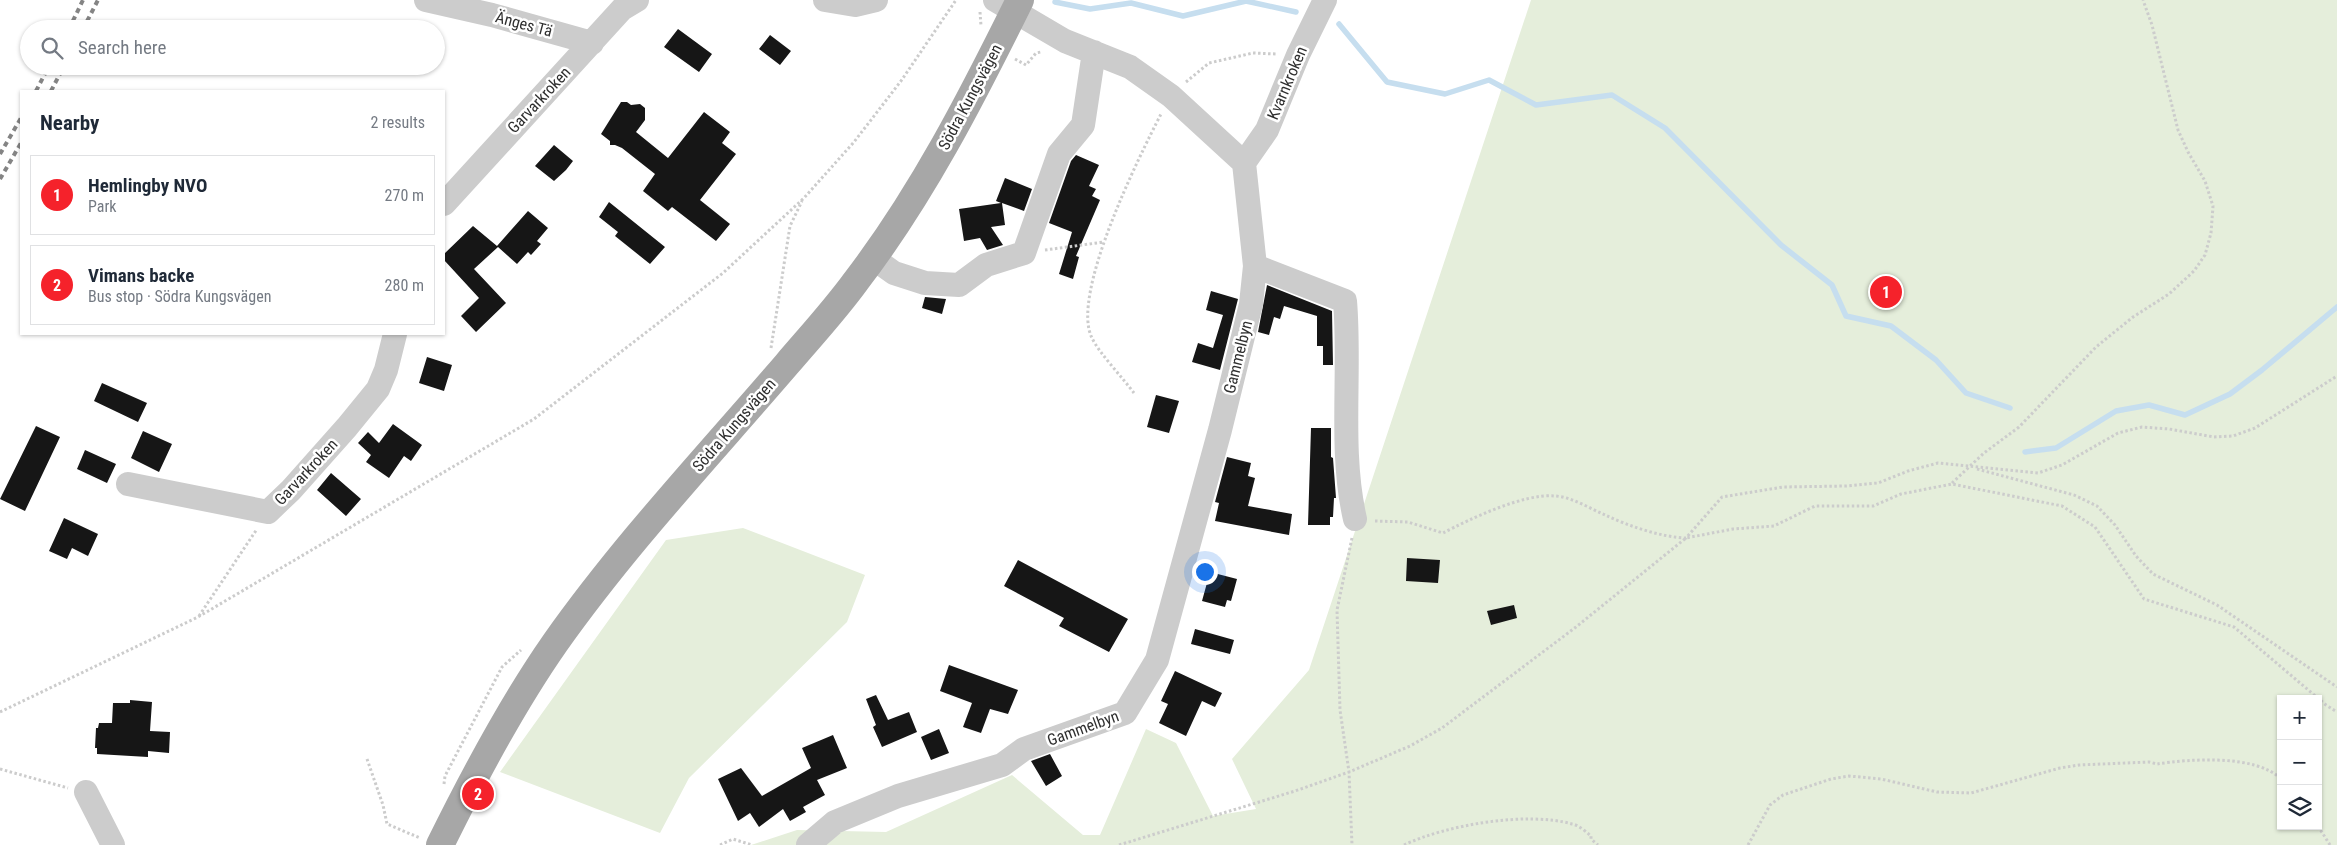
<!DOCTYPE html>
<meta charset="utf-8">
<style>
body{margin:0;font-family:"Roboto Condensed",sans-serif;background:#f2f2f3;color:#1f2937}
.controls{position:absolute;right:15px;bottom:15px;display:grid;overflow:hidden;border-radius:0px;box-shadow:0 1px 4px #0004}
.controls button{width:45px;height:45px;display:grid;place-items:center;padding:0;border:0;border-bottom:1px solid #e0e1e3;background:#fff;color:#1f2937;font:25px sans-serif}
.you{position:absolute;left:1204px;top:571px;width:18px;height:18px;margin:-12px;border:4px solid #fff;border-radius:50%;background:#1a73e8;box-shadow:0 0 0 8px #1a73e833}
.badge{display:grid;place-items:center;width:32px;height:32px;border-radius:50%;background:#f5222b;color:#fff;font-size:16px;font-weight:700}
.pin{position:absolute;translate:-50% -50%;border:2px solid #fff;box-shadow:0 1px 5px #0006}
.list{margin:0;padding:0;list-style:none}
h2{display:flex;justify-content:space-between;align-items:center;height:65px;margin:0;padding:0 20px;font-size:21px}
h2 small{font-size:16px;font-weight:400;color:#747a83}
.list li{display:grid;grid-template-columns:32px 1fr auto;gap:15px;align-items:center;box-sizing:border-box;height:80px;margin:0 10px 10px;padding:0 10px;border:1px solid #e0e1e3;border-radius:0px}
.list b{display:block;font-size:19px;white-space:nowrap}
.list p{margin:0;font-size:16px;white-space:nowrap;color:#747a83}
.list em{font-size:16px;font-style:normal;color:#747a83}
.icon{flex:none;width:28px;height:28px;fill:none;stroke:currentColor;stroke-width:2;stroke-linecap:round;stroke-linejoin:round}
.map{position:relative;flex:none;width:2337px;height:845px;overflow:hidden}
.search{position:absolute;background:#fff;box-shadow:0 1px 4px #0004;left:20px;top:20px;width:425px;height:55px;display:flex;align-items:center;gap:12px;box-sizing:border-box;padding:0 18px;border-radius:28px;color:#747a83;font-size:19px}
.panel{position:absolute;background:#fff;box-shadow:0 1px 4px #0004;left:20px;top:90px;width:425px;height:245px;border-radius:0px}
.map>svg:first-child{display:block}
.green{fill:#e5eedb;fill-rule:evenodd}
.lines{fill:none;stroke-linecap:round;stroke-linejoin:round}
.stream{stroke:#c6deef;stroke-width:5.5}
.building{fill:#161616}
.path{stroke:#ccc;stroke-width:3;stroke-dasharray:2.5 2.5;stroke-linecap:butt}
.minor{stroke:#ccc;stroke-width:24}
.major{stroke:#a7a7a7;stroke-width:28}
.rail{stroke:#848484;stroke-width:4;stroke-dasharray:5 4;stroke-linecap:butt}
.labels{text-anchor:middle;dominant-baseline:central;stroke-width:5;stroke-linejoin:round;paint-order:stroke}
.street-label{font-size:16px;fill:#2f2f2f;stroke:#fff}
</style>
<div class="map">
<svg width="2337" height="845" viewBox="0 0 2337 845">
<rect width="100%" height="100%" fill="#fff"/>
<path class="green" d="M 1531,0 L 2337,0 L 2337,845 L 751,845 L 797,830 L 886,832 L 1012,775 L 1083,835 L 1100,835 L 1146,729 L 1176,743 L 1213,816 L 1256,809 L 1232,759 L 1309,670 ZM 2281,699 L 2318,699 L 2318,826 L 2281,826 Z
M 743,528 L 865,575 L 847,622 L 689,778 L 660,833 L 500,772 L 666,540 Z"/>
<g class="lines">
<path class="stream" d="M 1055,2 L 1090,9 L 1131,3 L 1183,16 L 1246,1 L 1296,12
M 1339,24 L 1387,82 L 1445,94 L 1489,80 L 1536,105 L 1612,95 L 1665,128 L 1781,245 L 1832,285 L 1846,316 L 1891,326 L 1936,360 L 1966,393 L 2010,408
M 2025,452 L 2056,448 L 2116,411 L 2149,405 L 2185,415 L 2230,394 L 2262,370 L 2337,307"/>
</g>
<path class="building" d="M 678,29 L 712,54 L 699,72 L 664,47 Z
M 770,35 L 791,51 L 780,65 L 759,49 Z
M 621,102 L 627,102 L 631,105 L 640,104 L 645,108 L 645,120 L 636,132 L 668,158 L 704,112 L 730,132 L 722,143 L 736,154 L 700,200 L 730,224 L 716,241 L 672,207 L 668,211 L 643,191 L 655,174 L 622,148 L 615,145 L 610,145 L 610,141 L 601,134 Z
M 554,145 L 573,161 L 566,170 L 554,181 L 535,166 Z
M 1076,155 L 1099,165 L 1089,186 L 1096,189 L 1092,196 L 1100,200 L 1076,256 L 1079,257 L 1073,279 L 1059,274 L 1072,232 L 1049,223 L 1071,161 Z
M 1005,178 L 1032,189 L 1024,211 L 1002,203 L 1005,225 L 991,227 L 1003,245 L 987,250 L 980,238 L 964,241 L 959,209 L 1001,203 L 996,201 Z
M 609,202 L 665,247 L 650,264 L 615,236 L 618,232 L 599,217 Z
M 528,211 L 548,228 L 537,241 L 541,244 L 531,255 L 528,252 L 517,264 L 498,247 L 474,269 L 506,303 L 476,332 L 461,316 L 479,298 L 444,260 L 444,254 L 473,226 L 497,246 Z
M 1267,285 L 1332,311 L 1333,365 L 1323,365 L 1323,346 L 1317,346 L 1317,316 L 1284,306 L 1280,319 L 1274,317 L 1269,335 L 1258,332 Z
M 1211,291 L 1238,299 L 1220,370 L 1192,362 L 1198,343 L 1213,348 L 1223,315 L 1206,310 Z
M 925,297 L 946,299 L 942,314 L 922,308 Z
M 427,357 L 452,365 L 444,391 L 419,383 Z
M 102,383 L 147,403 L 138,422 L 94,401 Z
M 1156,395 L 1179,401 L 1169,433 L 1147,427 Z
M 393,424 L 422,445 L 411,461 L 404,456 L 389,478 L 366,462 L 371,455 L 358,443 L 368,432 L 379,443 Z
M 36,426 L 60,437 L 25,511 L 0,499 Z
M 1311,428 L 1331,428 L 1331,457 L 1333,458 L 1336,498 L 1334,498 L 1333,517 L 1330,517 L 1330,525 L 1308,525 Z
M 143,431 L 172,444 L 159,472 L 131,458 Z
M 85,450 L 116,464 L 107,483 L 77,469 Z
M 1227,457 L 1251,463 L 1248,476 L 1255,478 L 1248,506 L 1292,514 L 1289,535 L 1215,521 L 1219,503 L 1215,502 Z
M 331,473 L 361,499 L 346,516 L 317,490 Z
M 64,518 L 98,534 L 88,556 L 72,548 L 67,559 L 49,551 Z
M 1407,558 L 1440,560 L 1438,583 L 1406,581 Z
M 1018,560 L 1128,619 L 1109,652 L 1059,626 L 1064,618 L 1004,586 Z
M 1210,572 L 1237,579 L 1231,601 L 1227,600 L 1225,607 L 1202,601 Z
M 1514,605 L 1517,618 L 1491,625 L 1487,611 Z
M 1195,629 L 1234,640 L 1230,654 L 1191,644 Z
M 949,665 L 1018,690 L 1008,714 L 990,709 L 981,733 L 963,727 L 972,703 L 940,691 Z
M 1175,671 L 1222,693 L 1215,707 L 1202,701 L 1186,736 L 1159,723 L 1168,704 L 1161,701 Z
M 876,695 L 888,720 L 909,712 L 917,732 L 882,747 L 873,727 L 876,725 L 866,699 Z
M 130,700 L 152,702 L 150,731 L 170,732 L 169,753 L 148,751 L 148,757 L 97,754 L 97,748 L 95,748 L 96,728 L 98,728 L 99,723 L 112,723 L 113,703 L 130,703 Z
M 939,729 L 949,753 L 931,760 L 921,737 Z
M 833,735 L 847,768 L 817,780 L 825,795 L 803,807 L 806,812 L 790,821 L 783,809 L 759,827 L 750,813 L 738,821 L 718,779 L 741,768 L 762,796 L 811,768 L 802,748 Z
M 1050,754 L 1062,776 L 1046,786 L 1031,761 Z"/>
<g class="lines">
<path class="path" d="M 980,12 L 981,26
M 1015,59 L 1026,65 L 1036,53 L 1041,52
M 1186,82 L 1209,63 L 1253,53 L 1277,54
M 1045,250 L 1104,242
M 771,348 L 790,226 L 802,201
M 1134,393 C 1123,378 1099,353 1092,338 C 1070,295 1139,157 1161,114
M 1977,469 L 2074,495 L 2097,506 L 2115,525 L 2136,556 L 2153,574 L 2217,605 L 2337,687
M 1952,483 L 1984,453 L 2019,427 L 2096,347 L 2133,317 L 2169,294 L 2194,271 L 2205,255 L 2211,233 L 2213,206 L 2205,181 L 2188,152 L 2178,130 L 2152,25 L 2143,0
M 1375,521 L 1408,522 L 1443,533 C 1470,519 1524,493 1555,496 C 1572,497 1589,508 1605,515 C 1629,526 1660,537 1686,538 L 1722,497 L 1783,487 L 1846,486 L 1878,483 L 1908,471 L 1938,463 L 2038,473 L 2062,465 L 2118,433 L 2142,427 L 2169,429 L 2214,437 L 2233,436 L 2255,428 L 2337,376
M 1352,538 L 1337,610 L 1340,710 L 1349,772 L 1352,845
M 199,616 L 257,529
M 0,712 L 198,617 L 534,419 L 723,273 L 804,198 L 854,142 L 901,81 L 956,0
M 367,759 L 383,805 L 387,824 L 420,838
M 0,769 L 68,788
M 444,784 L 445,776 L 502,667 L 521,650
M 2318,826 L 2330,845
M 720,845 L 733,839 L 752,845
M 1119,845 L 1295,791 L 1349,772 L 1410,746 L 1442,728 L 1576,627 L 1686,538 L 1733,529 L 1774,526 L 1815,506 L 1873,506 L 1901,494 L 1952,484 L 2062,506 L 2095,527 L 2144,599 L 2234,627 L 2326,705 L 2337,712
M 1404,845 C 1446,825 1527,811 1572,824 C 1579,825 1586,832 1591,836 L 1591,839 L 1598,845
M 1748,845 L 1770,805 L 1783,795 L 1831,779 L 1849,776 L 1881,779 L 1937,792 L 1971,793 L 2060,768 L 2079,765 L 2149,762 L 2157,764 C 2189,759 2256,754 2281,779"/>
<path class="minor" d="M 426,0 L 492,15 L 592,43
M 825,0 L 855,5 L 876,0
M 1244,163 L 1267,130 L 1298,55 L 1325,0
M 444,204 L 622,9 L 637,0
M 873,258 L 894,273 L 925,283 L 959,285 L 986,265 L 1024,253 L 1059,154 L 1083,125 L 1094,52
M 1255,266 L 1345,301 C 1351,372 1339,450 1355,519
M 128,484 L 268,512 L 291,490 L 347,427 L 378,389 L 386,370 L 395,334
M 86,792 L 113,845
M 808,845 L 835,822 L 898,796 L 1002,765 L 1024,749 L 1125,713 L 1157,660 L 1220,430 L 1251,304 L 1255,266 L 1244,163 L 1171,96 L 1130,67 L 1065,41 L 995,0"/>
<path class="major" d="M 440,845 C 474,776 511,706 555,643 C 625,544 708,456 787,364 C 810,337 835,310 856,281 C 922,195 972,97 1020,0"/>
<path class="rail" d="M 69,29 L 83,0
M 83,29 L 98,0
M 36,91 L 49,66
M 51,91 L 64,66
M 0,154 L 21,118
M 0,179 L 21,143"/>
</g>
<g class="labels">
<g class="street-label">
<text transform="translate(524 24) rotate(15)">Änges Tä</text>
<text transform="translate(1287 83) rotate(-67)">Kvarnkroken</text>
<text transform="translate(970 97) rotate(-62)">Södra Kungsvägen</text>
<text transform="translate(539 100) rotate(-47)">Garvarkroken</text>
<text transform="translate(1238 357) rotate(-76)">Gammelbyn</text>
<text transform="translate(734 425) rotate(-49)">Södra Kungsvägen</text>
<text transform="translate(306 472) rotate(-47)">Garvarkroken</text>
<text transform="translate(1083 728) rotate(-20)">Gammelbyn</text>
</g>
</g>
</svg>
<div class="controls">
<button>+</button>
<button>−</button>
<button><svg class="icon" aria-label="layers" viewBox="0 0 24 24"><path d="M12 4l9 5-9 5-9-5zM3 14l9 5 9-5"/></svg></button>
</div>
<div class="you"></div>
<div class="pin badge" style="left:1886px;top:292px">1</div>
<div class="pin badge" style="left:478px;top:794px">2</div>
<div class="search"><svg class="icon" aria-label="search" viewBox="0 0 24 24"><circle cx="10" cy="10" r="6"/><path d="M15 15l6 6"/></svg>Search here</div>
<section class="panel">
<h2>Nearby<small>2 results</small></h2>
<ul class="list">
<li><span class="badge">1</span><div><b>Hemlingby NVO</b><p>Park</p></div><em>270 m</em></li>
<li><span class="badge">2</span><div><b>Vimans backe</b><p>Bus stop · Södra Kungsvägen</p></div><em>280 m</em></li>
</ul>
</section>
</div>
